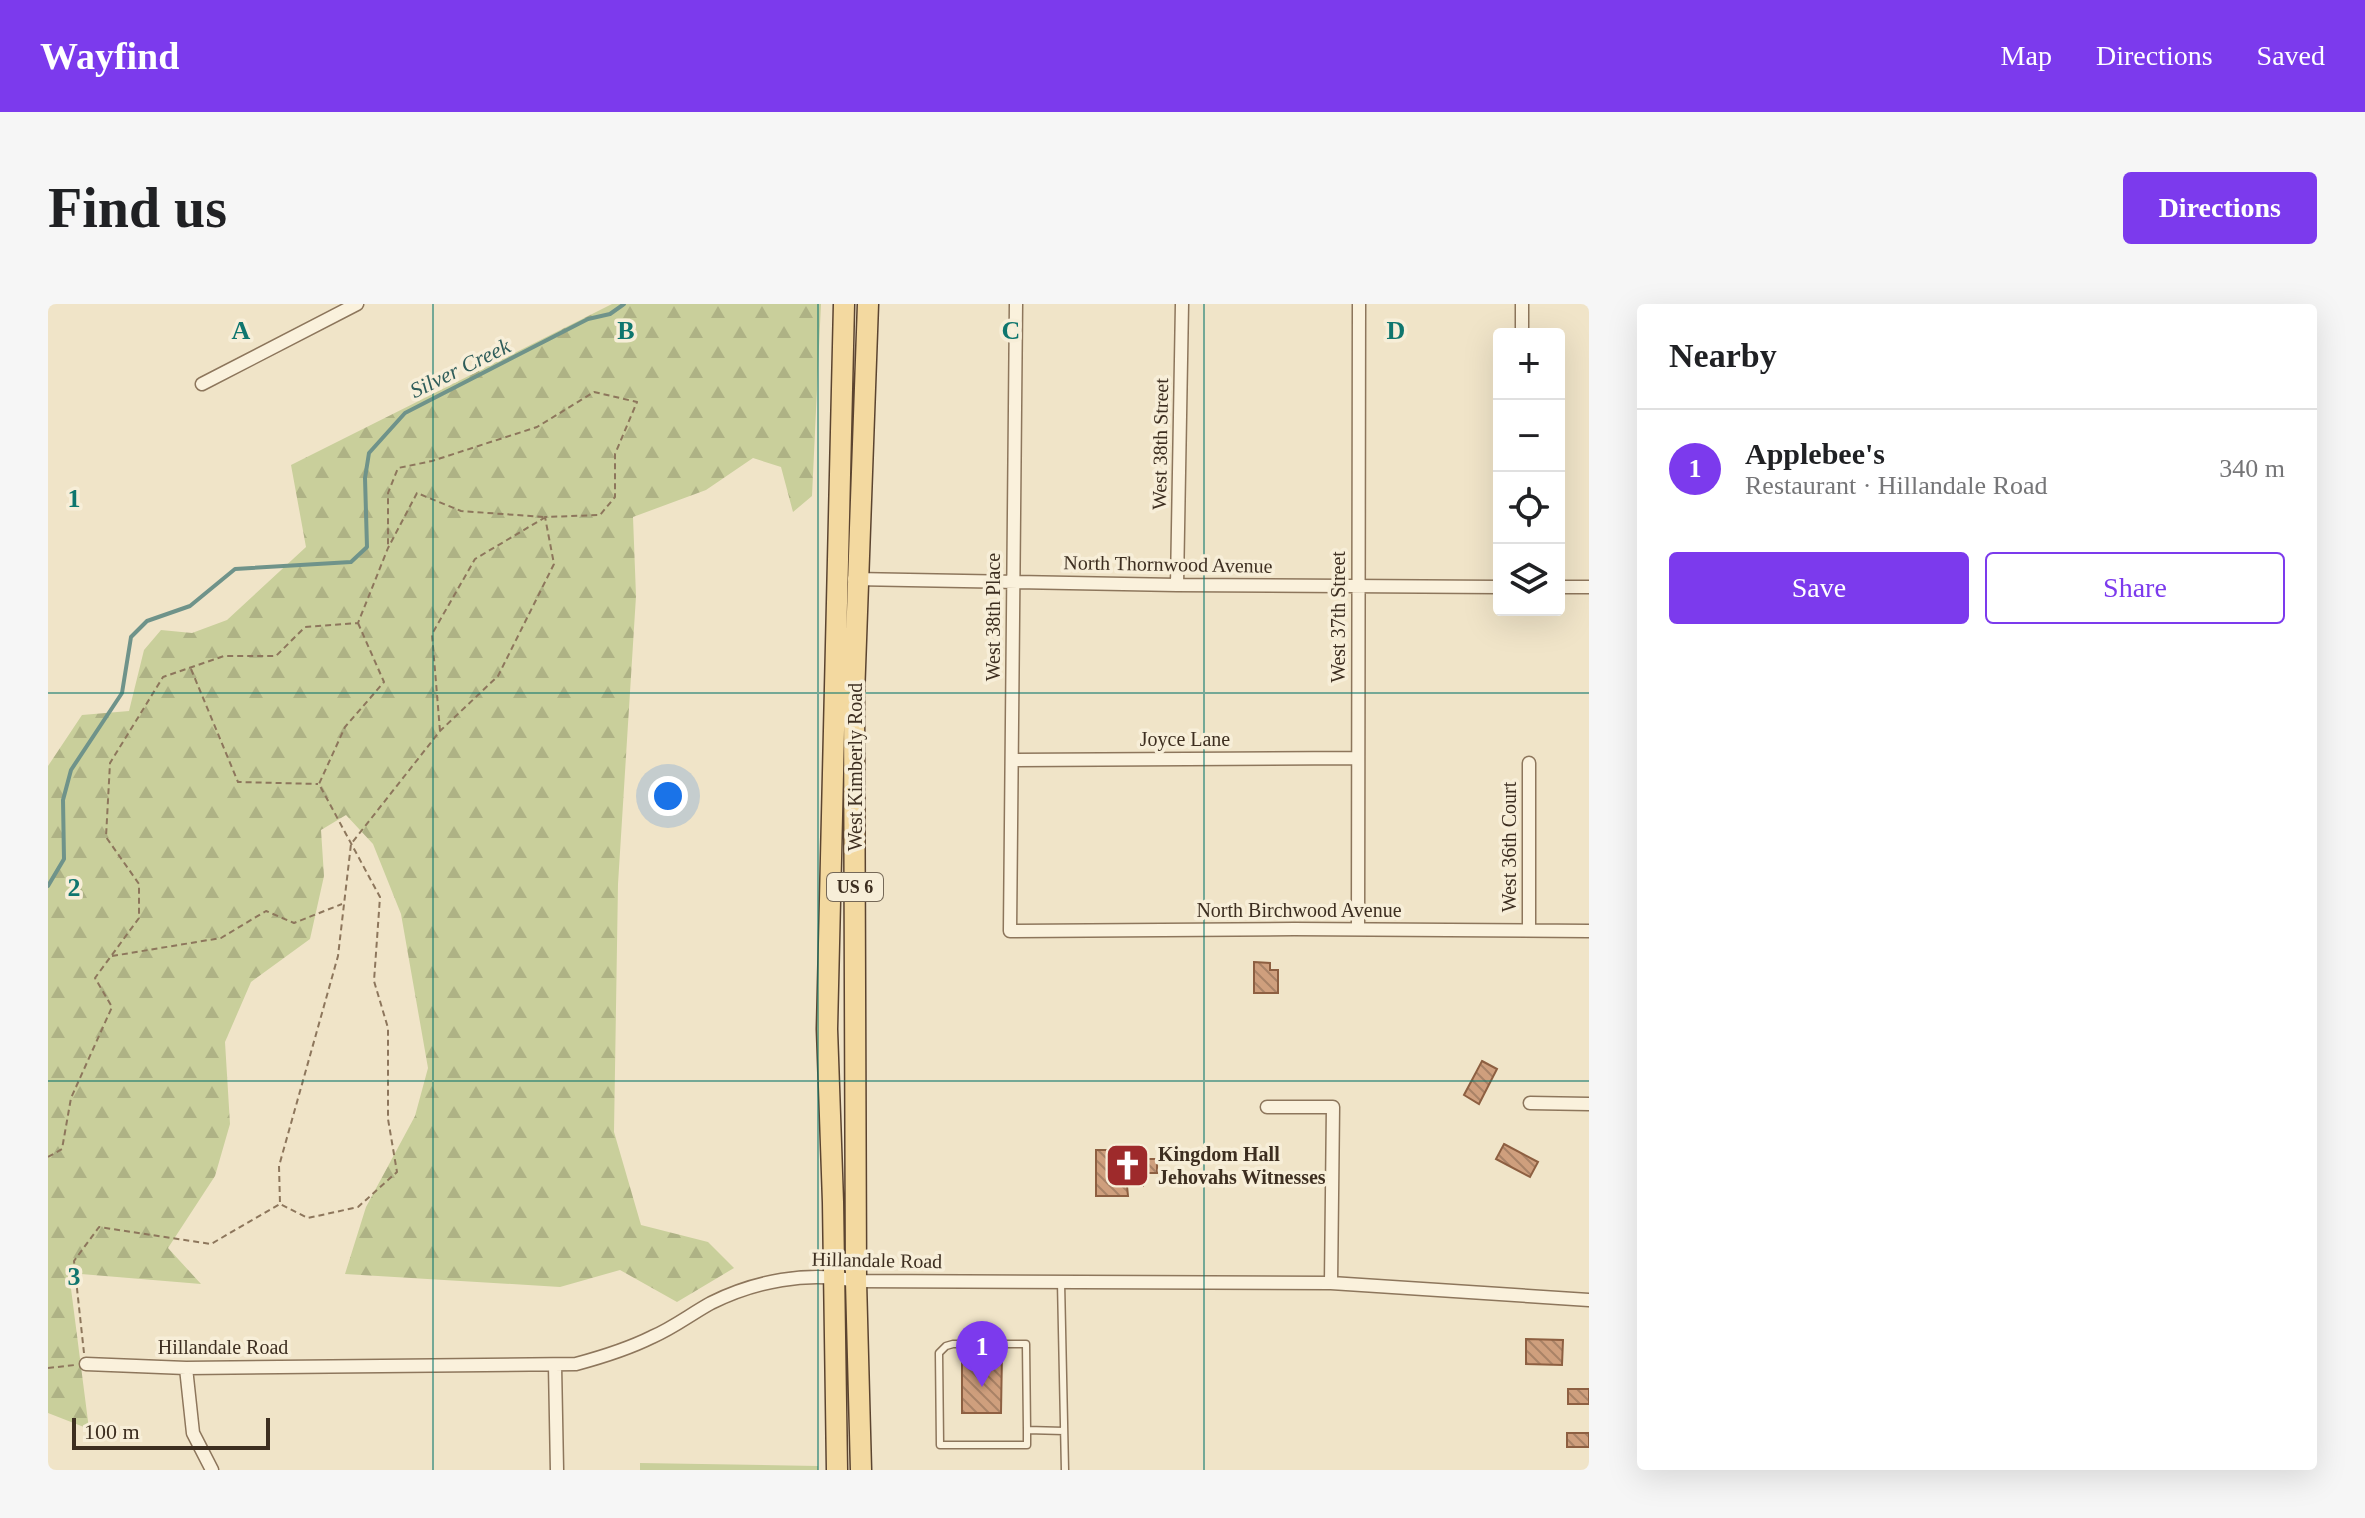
<!DOCTYPE html>
<meta charset="utf-8">
<style>
body{margin:0;font-family:Georgia,serif;background:#f6f6f6;color:#202124}
.controls{position:absolute;right:24px;top:24px;display:grid;overflow:hidden;border-radius:8px;box-shadow:0 8px 32px #0002}
.controls button{width:72px;height:72px;display:grid;place-items:center;padding:0;border:0;border-bottom:2px solid #e0e0e0;background:#fff;color:#202124;font:40px sans-serif}
.scale{position:absolute;left:24px;bottom:20px;width:198px;box-sizing:border-box;padding-left:8px;border:4px solid #3d2e20;border-top:0;font-size:22px;line-height:28px;white-space:nowrap;color:#3d2e20;-webkit-text-stroke:6px #f7eed8;paint-order:stroke}
.you{position:absolute;left:620px;top:492px;width:28px;height:28px;margin:-20px;border:6px solid #fff;border-radius:50%;background:#1a73e8;box-shadow:0 0 0 12px #1a73e833}
.badge{display:grid;place-items:center;width:52px;height:52px;border-radius:50%;background:#7c3aed;color:#fff;font-size:26px;font-weight:700}
.pin{position:absolute;translate:-50% -66px;filter:drop-shadow(0 2px 4px #0008)}
.pin::after{content:'';position:absolute;top:42px;width:28px;height:24px;background:inherit;clip-path:polygon(0 0,100% 0,50% 100%)}
.list{margin:0;padding:0;list-style:none}
h2{display:flex;justify-content:space-between;align-items:center;height:104px;margin:0;padding:0 32px;font-size:34px}
h2 small{font-size:26px;font-weight:400;color:#757577}
.list li{display:grid;grid-template-columns:52px 1fr auto;gap:24px;align-items:center;box-sizing:border-box;height:120px;padding:0 32px;border-top:2px solid #e0e0e0}
.list b{display:block;font-size:30px;white-space:nowrap}
.list p{margin:0;font-size:26px;white-space:nowrap;color:#757577}
.list em{font-size:26px;font-style:normal;color:#757577}
.actions{display:flex;gap:16px;padding:24px 32px}
.actions a{flex:1;padding:18px 0;border:2px solid #7c3aed;border-radius:8px;text-align:center;font-size:28px;color:#7c3aed}
.actions .main{background:#7c3aed;color:#fff}
.icon{flex:none;width:44px;height:44px;fill:none;stroke:currentColor;stroke-width:2;stroke-linecap:round;stroke-linejoin:round}
.map{position:relative;flex:none;width:1541px;height:1166px;overflow:hidden;border-radius:8px}
header{display:flex;align-items:center;gap:48px;box-sizing:border-box;height:112px;padding:0 40px;background:#7c3aed;color:#fff}
header strong{font-size:38px}
nav{display:flex;gap:44px;margin-inline-start:auto;font-size:28px}
.intro{display:flex;align-items:center;justify-content:space-between;box-sizing:border-box;height:192px;padding:0 48px}
h1{margin:0;font-size:56px}
.button{padding:20px 36px;border-radius:8px;background:#7c3aed;color:#fff;font-size:28px;font-weight:700}
main{display:flex;gap:48px;padding:0 48px}
aside{flex:1;background:#fff;border-radius:8px;box-shadow:0 8px 32px #0002}
.map>svg:first-child{display:block}
.grass{fill:url(#grass-tufts)}
.forest{fill:url(#forest-firs)}
.lines{fill:none;stroke-linecap:round;stroke-linejoin:round}
.stream{stroke:#6f938a;stroke-width:4}
.building{fill:url(#building-back-hatch);stroke:#8d5f41;stroke-width:2}
.lane-casing{stroke:#8d765c;stroke-width:9}
.street-casing{stroke:#8d765c;stroke-width:15}
.primary-casing{stroke:#5b4430;stroke-width:23}
.path{stroke:#8d765c;stroke-width:2;stroke-dasharray:6 4;stroke-linecap:butt}
.lane{stroke:#faf1dc;stroke-width:6}
.street{stroke:#faf1dc;stroke-width:12}
.primary{stroke:#f3d9a0;stroke-width:20}
.grid{fill:none;stroke:#0f766e;stroke-width:2;stroke-opacity:0.55}
.labels{text-anchor:middle;dominant-baseline:central;stroke-width:7;stroke-linejoin:round;paint-order:stroke}
.shield{fill:#f7eed8;stroke:#756857;stroke-width:2}
.shield-label{font-size:18px;font-weight:bold;fill:#3d2e20}
.street-label{font-size:20px;fill:#3d2e20;stroke:#f7eed8}
.poi-label{font-size:20px;font-weight:bold;fill:#3d2e20;stroke:#f7eed8;text-anchor:start}
.water-label{font-size:22px;font-style:italic;fill:#2f5d5a;stroke:#f7eed8}
.grid-label{font-size:26px;text-anchor:middle;font-weight:bold;fill:#0f766e;stroke:#f7eed8;stroke-width:7;stroke-linejoin:round;paint-order:stroke}
</style>
<header>
<strong>Wayfind</strong>
<nav><a>Map</a><a>Directions</a><a>Saved</a></nav>
</header>
<div class="intro"><h1>Find us</h1><a class="button">Directions</a></div>
<main>
<div class="map">
<svg width="1541" height="1166" viewBox="0 0 1541 1166">
<defs>
<pattern id="grass-tufts" width="24" height="20" patternUnits="userSpaceOnUse" patternTransform="scale(2)"><rect width="24" height="20" fill="#c9cf9b"/><path d="M3 7l-1-3M5 7V3M7 7l1-3M15 17l-1-3M17 17v-4M19 17l1-3" fill="none" stroke="#aeb285"/></pattern>
<pattern id="forest-firs" width="22" height="20" patternUnits="userSpaceOnUse" patternTransform="scale(2)"><rect width="22" height="20" fill="#c9cf9b"/><path d="M5 1l3.5 6h-7zM16 11l3.5 6h-7z" fill="#aeb285"/></pattern>
<pattern id="building-back-hatch" width="6" height="6" patternUnits="userSpaceOnUse" patternTransform="scale(2)"><rect width="6" height="6" fill="#cf9f7d"/><path d="M-1 5l2 2M0 0l6 6M5-1l2 2" fill="none" stroke="#a98266"/></pattern>
</defs>
<rect width="100%" height="100%" fill="#f0e4c8"/>
<path class="grass" d="M 592,1159 L 770,1162 L 770,1166 L 592,1166 Z"/>
<path class="forest" d="M 564,0 L 773,0 L 764,192 L 745,208 L 733,163 L 705,154 L 658,186 L 585,213 L 588,292 L 570,580 L 566,828 L 593,921 L 660,938 L 686,964 L 629,998 L 572,966 L 512,983 L 297,970 L 318,903 L 367,812 L 380,764 L 353,610 L 325,540 L 298,511 L 273,526 L 276,572 L 262,635 L 203,678 L 177,738 L 182,820 L 167,872 L 120,944 L 153,980 L 21,969 L 41,1125 L 0,1109 L 0,462 L 34,411 L 81,407 L 96,346 L 113,326 L 144,329 L 179,316 L 258,243 L 243,161 Z"/>
<g class="lines">
<path class="stream" d="M 0,582 L 16,555 L 15,496 L 23,466 L 74,389 L 83,333 L 99,317 L 142,302 L 187,265 L 303,258 L 319,243 L 317,174 L 321,149 L 357,109 L 540,15 L 562,10 L 576,0"/>
</g>
<path class="building" d="M 1206,658 L 1222,659 L 1222,666 L 1230,666 L 1230,689 L 1206,689 Z
M 1434,757 L 1449,765 L 1431,800 L 1416,791 Z
M 1456,840 L 1490,858 L 1482,873 L 1448,855 Z
M 1048,846 L 1079,846 L 1079,851 L 1095,851 L 1095,855 L 1109,855 L 1109,869 L 1095,869 L 1095,882 L 1079,882 L 1080,892 L 1048,892 Z
M 1478,1035 L 1515,1036 L 1514,1061 L 1478,1060 Z
M 925,1048 L 954,1049 L 953,1109 L 914,1109 L 914,1057 L 925,1057 Z
M 1520,1085 L 1541,1085 L 1541,1100 L 1520,1100 Z
M 1519,1129 L 1541,1129 L 1541,1143 L 1519,1143 Z"/>
<g class="lines">
<defs>
<path id="lane" d="M 1013,978 L 1017,1166
M 979,1126 L 979,1141 L 892,1141 L 891,1049 L 898,1042 L 905,1040 L 978,1040 L 979,1126 L 1016,1127"/>
<path id="street" d="M 968,0 L 962,627 L 1246,625 L 1541,627
M 1474,0 L 1474,30
M 154,80 L 309,0
M 806,275 L 1129,281 L 1451,283
M 1129,281 L 1134,0
M 1511,283 L 1541,283
M 964,456 L 1310,454
M 1481,459 L 1481,626
M 1310,625 L 1311,0
M 1482,799 L 1541,800
M 1219,803 L 1285,803 L 1283,979
M 38,1060 L 138,1064 L 528,1060 C 554,1053 580,1045 604,1033 C 625,1024 643,1010 663,999 C 707,977 759,967 808,977 L 1283,979 L 1541,996
M 507,1061 L 509,1166
M 138,1064 L 145,1129 L 164,1166"/>
<path id="primary" d="M 789,1166 L 785,898 L 779,725 L 796,0
M 813,1166 L 808,977 L 806,392 L 820,0"/>
</defs>
<use href="#lane" class="lane-casing"/>
<use href="#street" class="street-casing"/>
<use href="#primary" class="primary-casing"/>
<path class="path" d="M 310,319 L 336,378 L 297,423 L 271,480 L 332,593 L 326,677 L 340,724 L 340,815 L 349,868 L 310,903 L 260,914 L 232,900 L 231,862 L 290,652 L 303,540 L 392,427 L 450,372 L 506,260 L 497,213 L 552,211 L 567,193 L 567,150 L 589,98 L 546,88 L 489,123 L 384,157 L 350,164 L 340,189 L 340,244
M 143,365 L 190,478 L 270,480
M 392,427 L 384,330 L 427,255 L 496,214
M 64,652 L 173,634 L 218,607 L 246,619 L 294,600
M 0,853 L 14,845 L 23,794 L 64,703 L 47,674 L 91,614 L 91,580 L 58,533 L 62,459 L 115,373 L 176,352 L 228,352 L 257,323 L 310,319 L 340,244 L 369,189 L 413,207 L 496,213
M 36,1049 L 26,957 L 51,923 L 163,940 L 232,900
M 0,1064 L 27,1061"/>
<use href="#lane" class="lane"/>
<use href="#street" class="street"/>
<use href="#primary" class="primary"/>
</g>
<path class="grid" d="M 385,0 L 385,1166M 770,0 L 770,1166M 1156,0 L 1156,1166M 0,389 L 1541,389M 0,777 L 1541,777"/>
<defs>
<symbol id="church-square" viewBox="-11 -11 22 22"><rect x="-9" y="-9" width="18" height="18" rx="4" fill="#9e2a2b" stroke="#f7eed8"/><path d="M-1.2-6h2.4v3.5h3.3v2.4h-3.3V6h-2.4V-.1h-3.3v-2.4h3.3Z" fill="#fff"/></symbol>
</defs>
<g fill-rule="evenodd">
<use href="#church-square" x="1054" y="836" width="51" height="51"/>
</g>
<g class="labels">
<rect class="shield" x="779" y="569" width="56" height="28" rx="6"/>
<g class="shield-label">
<text x="807" y="583">US 6</text>
</g>
<g class="street-label">
<text transform="translate(1112 140) rotate(-89)">West 38th Street</text>
<text transform="translate(1120 260) rotate(1)">North Thornwood Avenue</text>
<text transform="translate(945 313) rotate(-90)">West 38th Place</text>
<text transform="translate(1290 313) rotate(-90)">West 37th Street</text>
<text x="1137" y="435">Joyce Lane</text>
<text transform="translate(807 463) rotate(-90)">West Kimberly Road</text>
<text transform="translate(1461 543) rotate(-90)">West 36th Court</text>
<text x="1251" y="606">North Birchwood Avenue</text>
<text transform="translate(829 956) rotate(1)">Hillandale Road</text>
<text x="175" y="1043">Hillandale Road</text>
</g>
<g class="poi-label">
<text x="1110" y="850">Kingdom Hall<tspan x="1110" dy="23">Jehovahs Witnesses</tspan></text>
</g>
<g class="water-label">
<text transform="translate(412 64) rotate(-26)">Silver Creek</text>
</g>
</g>
<g class="grid-label">
<text x="193" y="35">A</text>
<text x="578" y="35">B</text>
<text x="963" y="35">C</text>
<text x="1348" y="35">D</text>
<text x="26" y="203">1</text>
<text x="26" y="592">2</text>
<text x="26" y="981">3</text>
</g>
</svg>
<div class="controls">
<button>+</button>
<button>−</button>
<button><svg class="icon" aria-label="locate" viewBox="0 0 24 24"><circle cx="12" cy="12" r="6"/><path d="M12 2v4M12 18v4M2 12h4M18 12h4"/></svg></button>
<button><svg class="icon" aria-label="layers" viewBox="0 0 24 24"><path d="M12 4l9 5-9 5-9-5zM3 14l9 5 9-5"/></svg></button>
</div>
<div class="scale">100 m</div>
<div class="you"></div>
<div class="pin badge" style="left:934px;top:1083px">1</div>
</div>
<aside>
<h2>Nearby<small></small></h2>
<ul class="list">
<li><span class="badge">1</span><div><b>Applebee's</b><p>Restaurant · Hillandale Road</p></div><em>340 m</em></li>
</ul>
<div class="actions"><a class="main">Save</a><a>Share</a></div>
</aside>
</main>
